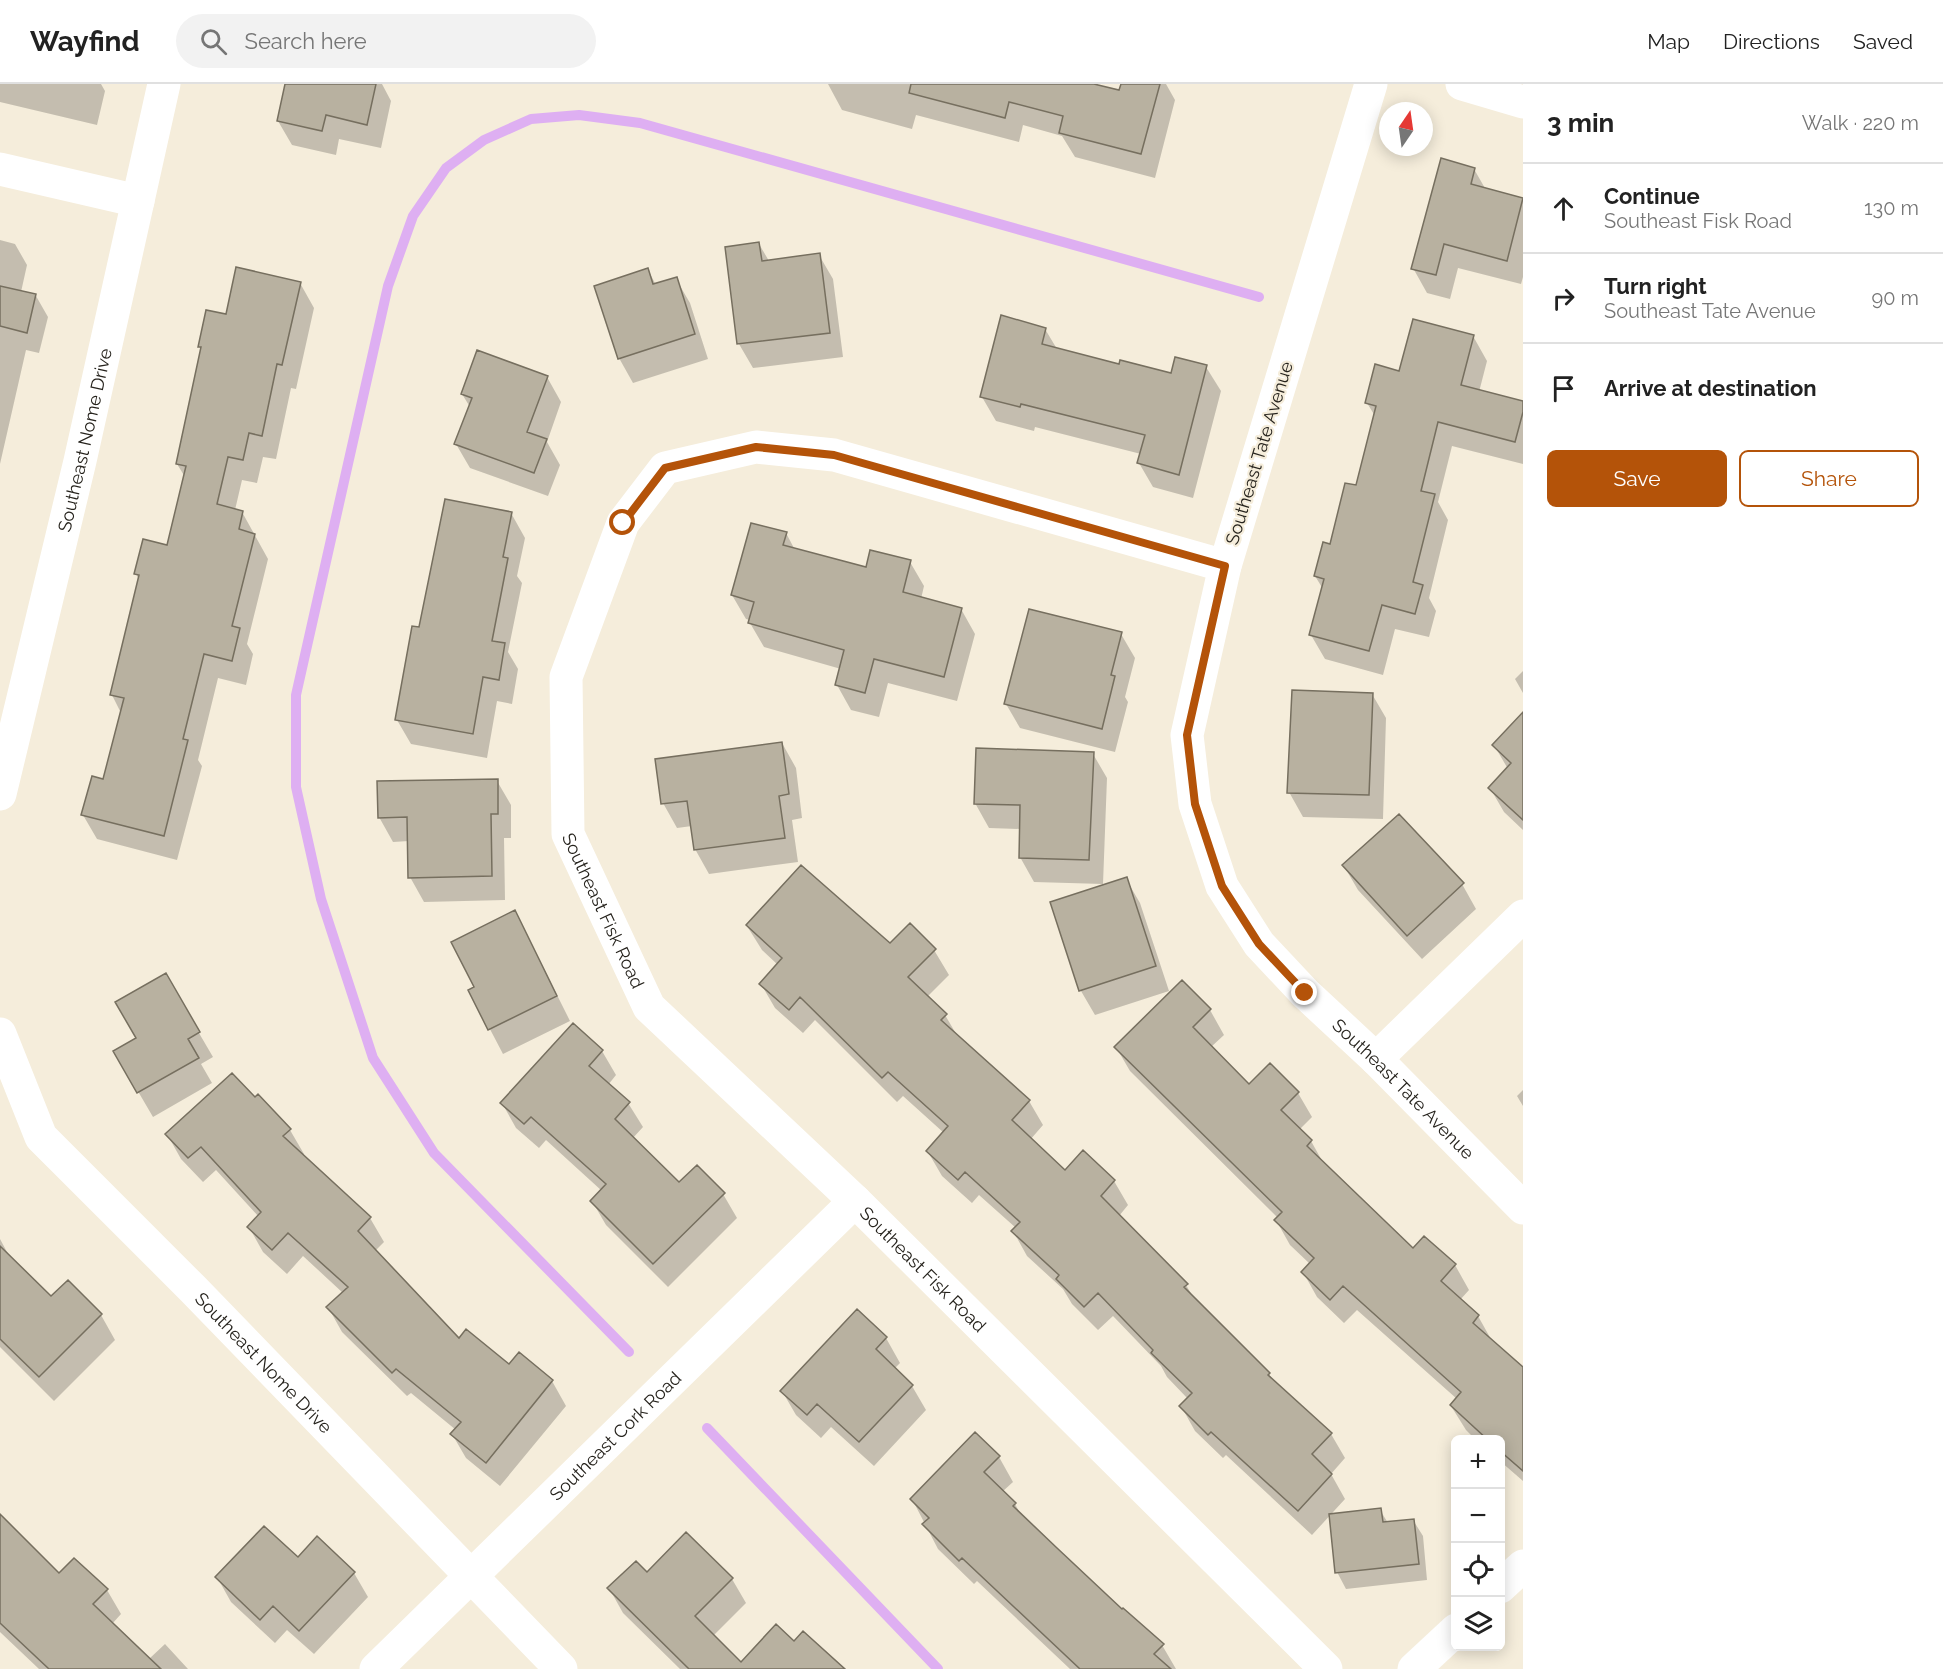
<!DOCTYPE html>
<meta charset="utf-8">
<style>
body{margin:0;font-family:Raleway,sans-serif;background:#f2f2f2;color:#222}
.controls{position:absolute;right:18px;bottom:18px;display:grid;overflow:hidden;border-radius:9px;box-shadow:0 3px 15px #0003}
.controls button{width:54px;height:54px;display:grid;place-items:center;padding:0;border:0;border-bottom:2px solid #e0e0e0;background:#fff;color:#222;font:30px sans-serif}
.compass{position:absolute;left:1379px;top:18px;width:54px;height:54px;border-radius:50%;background:#fff;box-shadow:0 3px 15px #0003;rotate:13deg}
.stop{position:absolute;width:18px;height:18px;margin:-14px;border:4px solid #b45309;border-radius:50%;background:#fff}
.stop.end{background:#b45309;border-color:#fff;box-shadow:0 2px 6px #0008}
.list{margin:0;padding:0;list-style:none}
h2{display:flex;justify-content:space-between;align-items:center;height:78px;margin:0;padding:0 24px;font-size:26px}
h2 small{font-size:20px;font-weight:400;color:#767676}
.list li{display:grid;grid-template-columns:39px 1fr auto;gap:18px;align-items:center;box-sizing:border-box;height:90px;padding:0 24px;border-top:2px solid #e0e0e0}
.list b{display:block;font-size:22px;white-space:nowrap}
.list p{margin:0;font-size:20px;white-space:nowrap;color:#767676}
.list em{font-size:20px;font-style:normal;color:#767676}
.actions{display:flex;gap:12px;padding:18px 24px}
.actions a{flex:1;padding:14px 0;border:2px solid #b45309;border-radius:9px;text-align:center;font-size:21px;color:#b45309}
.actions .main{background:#b45309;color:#fff}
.icon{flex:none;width:33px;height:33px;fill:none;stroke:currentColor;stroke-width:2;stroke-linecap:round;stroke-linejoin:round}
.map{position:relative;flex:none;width:1523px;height:1585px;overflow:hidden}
header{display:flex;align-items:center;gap:36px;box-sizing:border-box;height:84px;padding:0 30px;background:#fff;border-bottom:2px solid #e0e0e0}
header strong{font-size:28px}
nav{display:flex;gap:33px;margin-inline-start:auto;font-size:21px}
.search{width:420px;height:54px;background:#f2f2f2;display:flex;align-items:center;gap:15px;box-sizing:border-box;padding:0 21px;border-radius:33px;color:#767676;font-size:22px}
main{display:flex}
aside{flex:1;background:#fff}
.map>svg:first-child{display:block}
.shadow{fill:#0003}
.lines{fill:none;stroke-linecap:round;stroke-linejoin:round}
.stream{stroke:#deaff2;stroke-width:10}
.building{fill:#b8b1a0;stroke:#766f5f;stroke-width:1.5}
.minor{stroke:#fff;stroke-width:33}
.route{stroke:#b45309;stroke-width:8}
.labels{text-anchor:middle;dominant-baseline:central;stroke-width:4.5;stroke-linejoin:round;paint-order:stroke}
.street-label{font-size:18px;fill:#26231d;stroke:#f5eddb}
</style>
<header>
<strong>Wayfind</strong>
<div class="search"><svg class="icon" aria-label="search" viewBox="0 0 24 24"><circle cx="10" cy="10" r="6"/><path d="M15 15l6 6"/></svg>Search here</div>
<nav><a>Map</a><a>Directions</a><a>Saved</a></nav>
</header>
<main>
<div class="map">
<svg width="1523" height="1585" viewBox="0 0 1523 1585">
<rect width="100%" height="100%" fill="#f5eddb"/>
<path class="shadow" d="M 0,0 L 101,0 L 105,7 L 97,41 L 0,18 Z
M 286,0 L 382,0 L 391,17 L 381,64 L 339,55 L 336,71 L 292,61 L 278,37 Z
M 828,0 L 1088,0 L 1120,8 L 1122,0 L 1166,0 L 1175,16 L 1155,94 L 1075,73 L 1062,52 L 1023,41 L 1019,58 L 916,31 L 912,45 L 842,26 Z
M 1474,85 L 1486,106 L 1523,116 L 1523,193 L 1521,200 L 1458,184 L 1450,215 L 1427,209 L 1413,184 Z
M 0,156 L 15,160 L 27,181 L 21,208 L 36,212 L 48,233 L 39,269 L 26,266 L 0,380 Z
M 759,160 L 769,177 L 819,171 L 833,195 L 843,273 L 753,284 L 739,260 Z
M 648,186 L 656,201 L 676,195 L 690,219 L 708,275 L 633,299 L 619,274 Z
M 300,199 L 314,224 L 296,305 L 291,304 L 276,375 L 263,373 L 257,399 L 242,396 L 235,426 L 242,428 L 268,475 L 247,560 L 253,570 L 246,601 L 218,594 L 198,676 L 202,682 L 177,776 L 97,755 L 83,731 L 104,697 L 121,629 L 112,611 L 140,497 L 136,490 L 168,463 L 185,393 L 177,380 L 201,266 L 199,262 L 227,232 Z
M 1045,245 L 1057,265 L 1120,282 L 1172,291 L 1206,283 L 1221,307 L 1193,414 L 1153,403 L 1139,379 L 1141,370 L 1035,343 L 1034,347 L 996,337 L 982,313 Z
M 1473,252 L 1487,277 L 1479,308 L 1523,319 L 1523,380 L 1452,362 L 1438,418 L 1448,436 L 1429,514 L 1436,527 L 1429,553 L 1395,545 L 1383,591 L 1325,575 L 1311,551 L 1323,505 L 1315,492 L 1331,462 L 1357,403 L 1375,332 L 1367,319 L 1400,288 Z
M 547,293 L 561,318 L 547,358 L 560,381 L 548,412 L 470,384 L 456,360 L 470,323 L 462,310 Z
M 511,429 L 525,454 L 517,492 L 522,499 L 508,568 L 518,585 L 512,620 L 497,617 L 487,674 L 411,660 L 397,636 L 420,545 Z
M 786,449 L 795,466 L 867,485 L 910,478 L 924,502 L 921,515 L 961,525 L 975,550 L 957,617 L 888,599 L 879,633 L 851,626 L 837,601 L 841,585 L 764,563 L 750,539 L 750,536 L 746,535 L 732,511 Z
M 1121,550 L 1135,574 L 1125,613 L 1128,618 L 1115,668 L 1020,644 L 1006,620 Z
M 1523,587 L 1523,609 L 1515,595 Z
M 1372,610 L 1386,634 L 1383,735 L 1303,733 L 1289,708 Z
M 1523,630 L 1523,746 L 1504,728 L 1490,704 L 1508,685 L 1494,661 Z
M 782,659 L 796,684 L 802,734 L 792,736 L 798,778 L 709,790 L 695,765 L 692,742 L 677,744 L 663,719 Z
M 1093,670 L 1107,694 L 1103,800 L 1034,798 L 1020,773 L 1021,745 L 989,744 L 975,719 Z
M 497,697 L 511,721 L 511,754 L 504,754 L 505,816 L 424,818 L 410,793 L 409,757 L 393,758 L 379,733 Z
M 1344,782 L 1462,800 L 1476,825 L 1422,875 L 1358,806 Z
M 1126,795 L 1140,819 L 1169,907 L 1095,931 L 1081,907 L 1052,819 Z
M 747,842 L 934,866 L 949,891 L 927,913 L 945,931 L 958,953 L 1029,1017 L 1043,1041 L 1030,1056 L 1065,1088 L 1083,1068 L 1114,1097 L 1128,1121 L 1119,1132 L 1186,1201 L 1195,1216 L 1269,1290 L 1275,1299 L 1331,1350 L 1345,1374 L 1331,1390 L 1345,1415 L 1312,1451 L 1226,1371 L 1223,1374 L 1195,1347 L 1181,1322 L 1188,1315 L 1167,1293 L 1161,1282 L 1113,1232 L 1098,1246 L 1072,1220 L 1063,1205 L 1027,1172 L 1013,1147 L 1016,1144 L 979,1111 L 972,1119 L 942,1092 L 928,1068 L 944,1049 L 903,1012 L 897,1018 L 815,936 L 803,949 L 775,924 L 761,900 L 778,881 L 762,866 Z
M 528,853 L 570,937 L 503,970 L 470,907 L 476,904 Z
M 165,891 L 213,973 L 201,980 L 212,999 L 153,1033 L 115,968 L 138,954 Z
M 1182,898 L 1210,926 L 1224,951 L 1211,963 L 1249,1002 L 1298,1009 L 1312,1033 L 1299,1046 L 1311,1057 L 1325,1082 L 1413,1166 L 1455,1181 L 1469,1206 L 1460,1216 L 1478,1232 L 1492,1257 L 1523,1285 L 1523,1397 L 1500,1377 L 1500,1356 L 1476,1356 L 1466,1346 L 1451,1322 L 1457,1315 L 1357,1226 L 1344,1239 L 1317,1213 L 1303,1188 L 1310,1180 L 1290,1161 L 1276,1136 L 1278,1134 L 1130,987 L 1116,963 Z
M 602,967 L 616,991 L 608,1001 L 628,1019 L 643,1043 L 632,1055 L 679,1100 L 723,1110 L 737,1134 L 668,1203 L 606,1141 L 592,1117 L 602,1107 L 546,1056 L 539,1064 L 516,1044 L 502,1019 Z
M 1523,1006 L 1523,1022 L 1517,1012 Z
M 255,1016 L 290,1046 L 304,1070 L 302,1072 L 370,1134 L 384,1158 L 375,1167 L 459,1256 L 510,1282 L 519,1270 L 552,1297 L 566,1322 L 500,1402 L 466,1374 L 452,1350 L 456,1346 L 411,1309 L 407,1312 L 342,1248 L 328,1223 L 343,1209 L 303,1172 L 287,1190 L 263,1168 L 249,1143 L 259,1133 L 216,1086 L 203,1098 L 181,1075 L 167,1050 Z
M 0,1155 L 14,1181 L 0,1189 Z
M 68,1198 L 101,1231 L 115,1256 L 54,1317 L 0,1263 L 0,1199 L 51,1215 Z
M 886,1254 L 900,1279 L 894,1285 L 912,1302 L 926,1326 L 874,1382 L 831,1343 L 821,1354 L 796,1331 L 782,1307 Z
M 999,1373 L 1013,1398 L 1002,1408 L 1015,1420 L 1021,1431 L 1122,1527 L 1162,1561 L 1176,1585 L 1070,1585 L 977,1497 L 974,1500 L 938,1465 L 912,1415 Z
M 1380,1426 L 1388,1439 L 1413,1436 L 1423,1452 L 1427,1496 L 1346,1505 L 1337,1488 Z
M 0,1432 L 59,1491 L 107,1506 L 121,1530 L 112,1540 L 149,1575 L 165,1560 L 188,1585 L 39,1585 L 0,1548 Z
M 686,1450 L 732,1495 L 746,1519 L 713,1552 L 741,1580 L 795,1559 L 839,1585 L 680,1585 L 623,1529 L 609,1504 L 647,1490 Z
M 298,1475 L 354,1489 L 368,1513 L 314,1570 L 287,1546 L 275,1559 L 231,1518 L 217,1493 Z"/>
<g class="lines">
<path class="stream" d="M 629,1268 L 434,1069 L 373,974 L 321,815 L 296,703 L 296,611 L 388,202 L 413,132 L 446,84 L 484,56 L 531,35 L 579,31 L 640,39 L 1259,213
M 707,1344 L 938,1585"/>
</g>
<path class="building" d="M 285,0 L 376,0 L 367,41 L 326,31 L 322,47 L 277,37 Z
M 911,0 L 1094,0 L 1119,6 L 1121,0 L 1160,0 L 1141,70 L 1059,49 L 1063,32 L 1009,18 L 1005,34 L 909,9 Z
M 1441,74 L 1475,84 L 1471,100 L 1523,114 L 1507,177 L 1444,160 L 1436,191 L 1411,185 Z
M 759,158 L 762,177 L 820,169 L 830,249 L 737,260 L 725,163 Z
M 236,183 L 301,198 L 282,281 L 277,280 L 262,352 L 249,349 L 243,376 L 228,373 L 217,420 L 243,427 L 239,445 L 255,450 L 232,542 L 240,544 L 232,577 L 204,570 L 183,655 L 188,656 L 164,752 L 81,731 L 92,692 L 103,695 L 124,614 L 110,611 L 139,491 L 134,490 L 143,455 L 167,461 L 186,382 L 176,380 L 201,263 L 198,263 L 206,226 L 226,230 Z
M 648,184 L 653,200 L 677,193 L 695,250 L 618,275 L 594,202 Z
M 0,202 L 36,210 L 27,249 L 0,242 Z
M 1001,231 L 1046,244 L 1042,260 L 1119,280 L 1120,276 L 1171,289 L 1175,273 L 1207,281 L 1179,391 L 1137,379 L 1145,351 L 1021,320 L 1020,323 L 980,313 Z
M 1413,235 L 1474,251 L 1461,301 L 1523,317 L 1523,328 L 1515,358 L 1438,338 L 1421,407 L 1435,410 L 1413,498 L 1423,501 L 1415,530 L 1382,521 L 1369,567 L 1309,551 L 1324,495 L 1314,492 L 1323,458 L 1330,460 L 1345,399 L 1356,401 L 1376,322 L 1365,319 L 1375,280 L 1399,287 Z
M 477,266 L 548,292 L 527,348 L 547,355 L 534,389 L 454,360 L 472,314 L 461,310 Z
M 445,415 L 512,428 L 503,473 L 508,474 L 492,557 L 505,559 L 499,596 L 483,593 L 473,650 L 395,636 L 412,542 L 419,543 Z
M 751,439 L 787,448 L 783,461 L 866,483 L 870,466 L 911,476 L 903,508 L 962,524 L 944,593 L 874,575 L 865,609 L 835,601 L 844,566 L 748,539 L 754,518 L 731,511 Z
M 1029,525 L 1122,548 L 1111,591 L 1115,592 L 1102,645 L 1004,620 Z
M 1292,606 L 1373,609 L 1369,711 L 1287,709 Z
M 1523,628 L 1523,736 L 1488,704 L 1511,679 L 1492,661 Z
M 782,658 L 789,710 L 779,712 L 785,754 L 694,766 L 687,717 L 661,720 L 655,675 Z
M 976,664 L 1094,668 L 1089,776 L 1019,774 L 1020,721 L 974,720 Z
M 498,695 L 498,730 L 491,730 L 492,792 L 408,794 L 407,733 L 378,734 L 377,697 Z
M 1399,730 L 1464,799 L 1407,852 L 1342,781 Z
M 801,781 L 890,859 L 910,839 L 936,865 L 908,893 L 947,930 L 941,936 L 1030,1016 L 1012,1036 L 1065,1086 L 1083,1066 L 1115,1096 L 1101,1112 L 1188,1200 L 1184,1203 L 1270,1289 L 1268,1291 L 1332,1349 L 1312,1370 L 1332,1390 L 1298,1427 L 1211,1348 L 1208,1351 L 1179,1322 L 1192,1309 L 1151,1269 L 1153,1266 L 1098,1209 L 1084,1223 L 1056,1195 L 1059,1191 L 1011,1147 L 1020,1138 L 965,1088 L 958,1096 L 926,1067 L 948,1042 L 888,988 L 882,994 L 800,913 L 789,926 L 759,900 L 782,874 L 746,841 Z
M 1127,793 L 1156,882 L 1079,907 L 1050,818 Z
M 515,826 L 557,912 L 488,946 L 468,906 L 474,903 L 451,858 Z
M 166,889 L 200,948 L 188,955 L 199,974 L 137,1009 L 113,967 L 136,954 L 115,918 Z
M 1182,896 L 1211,925 L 1193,943 L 1249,1000 L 1270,979 L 1299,1008 L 1281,1026 L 1312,1056 L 1307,1062 L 1413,1164 L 1424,1152 L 1456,1180 L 1441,1197 L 1479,1231 L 1473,1239 L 1523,1283 L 1523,1387 L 1500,1367 L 1500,1356 L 1488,1356 L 1450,1321 L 1461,1308 L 1343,1202 L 1330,1216 L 1301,1188 L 1314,1174 L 1274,1136 L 1282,1128 L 1114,963 Z
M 573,939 L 603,966 L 589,982 L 630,1018 L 615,1035 L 679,1098 L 697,1081 L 725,1109 L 653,1180 L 590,1117 L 606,1100 L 531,1033 L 524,1040 L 500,1019 Z
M 232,989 L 255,1013 L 258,1010 L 291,1045 L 283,1052 L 371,1133 L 358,1147 L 459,1254 L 466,1245 L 509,1280 L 519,1268 L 553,1296 L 486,1379 L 450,1350 L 461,1338 L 396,1285 L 392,1289 L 326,1223 L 348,1203 L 288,1149 L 272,1166 L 247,1143 L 261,1128 L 201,1063 L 188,1074 L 165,1050 Z
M 0,1162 L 51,1212 L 68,1196 L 102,1230 L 39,1293 L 0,1255 Z
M 857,1225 L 887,1253 L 876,1265 L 913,1301 L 859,1358 L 817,1320 L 807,1331 L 780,1307 Z
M 975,1348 L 1000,1372 L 984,1388 L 1016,1419 L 1013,1422 L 1057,1464 L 1122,1525 L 1123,1524 L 1164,1560 L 1154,1570 L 1171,1585 L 1080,1585 L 962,1474 L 959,1477 L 922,1440 L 929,1434 L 910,1415 Z
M 1381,1424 L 1383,1438 L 1414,1435 L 1419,1480 L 1335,1489 L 1329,1430 Z
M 0,1430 L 59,1489 L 74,1474 L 108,1505 L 93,1520 L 161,1585 L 49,1585 L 0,1539 Z
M 264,1442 L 298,1473 L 317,1452 L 355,1488 L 299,1547 L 273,1522 L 260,1536 L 215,1493 Z
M 686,1448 L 733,1494 L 695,1532 L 741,1578 L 776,1540 L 794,1557 L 803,1547 L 845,1585 L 689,1585 L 607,1504 L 636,1477 L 647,1488 Z"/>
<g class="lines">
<g class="minor">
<path id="s1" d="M 1371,0 L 1225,482 L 1187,651 L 1195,720 L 1222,802 L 1259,860 L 1305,909 L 1376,975 L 1523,1124"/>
<path d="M 1462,0 L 1523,18"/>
<path d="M 0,85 L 138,117"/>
<path id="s2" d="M 1225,482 L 834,371 L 756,363 L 665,384 L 623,439 L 566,593 L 568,750 L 649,923 L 855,1117 L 1326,1585"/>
<path id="s3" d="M 0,710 L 80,377 L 164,0"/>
<path id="s4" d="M 0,950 L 41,1053 L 193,1205 L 561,1585"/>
<path d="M 1376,975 L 1523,832"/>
<path d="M 1500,1503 L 1523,1482"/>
<path id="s5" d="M 376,1585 L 855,1117"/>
<path d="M 1414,1585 L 1456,1546"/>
</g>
</g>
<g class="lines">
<path class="route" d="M 623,439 L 665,384 L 756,363 L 834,371 L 1225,482 L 1187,651 L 1195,720 L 1222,802 L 1259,860 L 1305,909"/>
</g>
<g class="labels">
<g class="street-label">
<text stroke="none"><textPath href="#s3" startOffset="364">Southeast Nome Drive</textPath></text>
<text transform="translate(1259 369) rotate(-73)">Southeast Tate Avenue</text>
<text stroke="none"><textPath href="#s2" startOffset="1053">Southeast Fisk Road</textPath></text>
<text stroke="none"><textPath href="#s1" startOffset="1106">Southeast Tate Avenue</textPath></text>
<text stroke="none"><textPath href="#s2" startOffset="1539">Southeast Fisk Road</textPath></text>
<text stroke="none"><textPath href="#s4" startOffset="428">Southeast Nome Drive</textPath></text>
<text stroke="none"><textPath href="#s5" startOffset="334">Southeast Cork Road</textPath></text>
</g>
</g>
</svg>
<div class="controls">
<button>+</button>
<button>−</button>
<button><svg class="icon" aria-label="locate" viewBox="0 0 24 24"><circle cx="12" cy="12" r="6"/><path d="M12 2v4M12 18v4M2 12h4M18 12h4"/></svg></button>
<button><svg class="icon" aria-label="layers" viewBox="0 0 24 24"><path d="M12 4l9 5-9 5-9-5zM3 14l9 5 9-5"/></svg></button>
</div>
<svg class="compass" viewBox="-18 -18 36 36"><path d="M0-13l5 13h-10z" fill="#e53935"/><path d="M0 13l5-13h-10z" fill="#767676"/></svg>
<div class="stop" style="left:623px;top:439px"></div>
<div class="stop end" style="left:1305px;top:909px"></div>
</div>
<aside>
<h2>3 min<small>Walk · 220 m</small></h2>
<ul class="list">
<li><svg class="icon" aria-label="ahead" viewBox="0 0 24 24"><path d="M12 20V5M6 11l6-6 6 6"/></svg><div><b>Continue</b><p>Southeast Fisk Road</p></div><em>130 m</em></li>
<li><svg class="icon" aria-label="right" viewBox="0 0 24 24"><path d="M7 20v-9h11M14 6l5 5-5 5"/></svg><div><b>Turn right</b><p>Southeast Tate Avenue</p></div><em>90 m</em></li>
<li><svg class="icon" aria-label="arrive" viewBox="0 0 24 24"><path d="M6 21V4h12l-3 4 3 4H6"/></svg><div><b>Arrive at destination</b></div></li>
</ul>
<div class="actions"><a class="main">Save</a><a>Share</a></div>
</aside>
</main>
